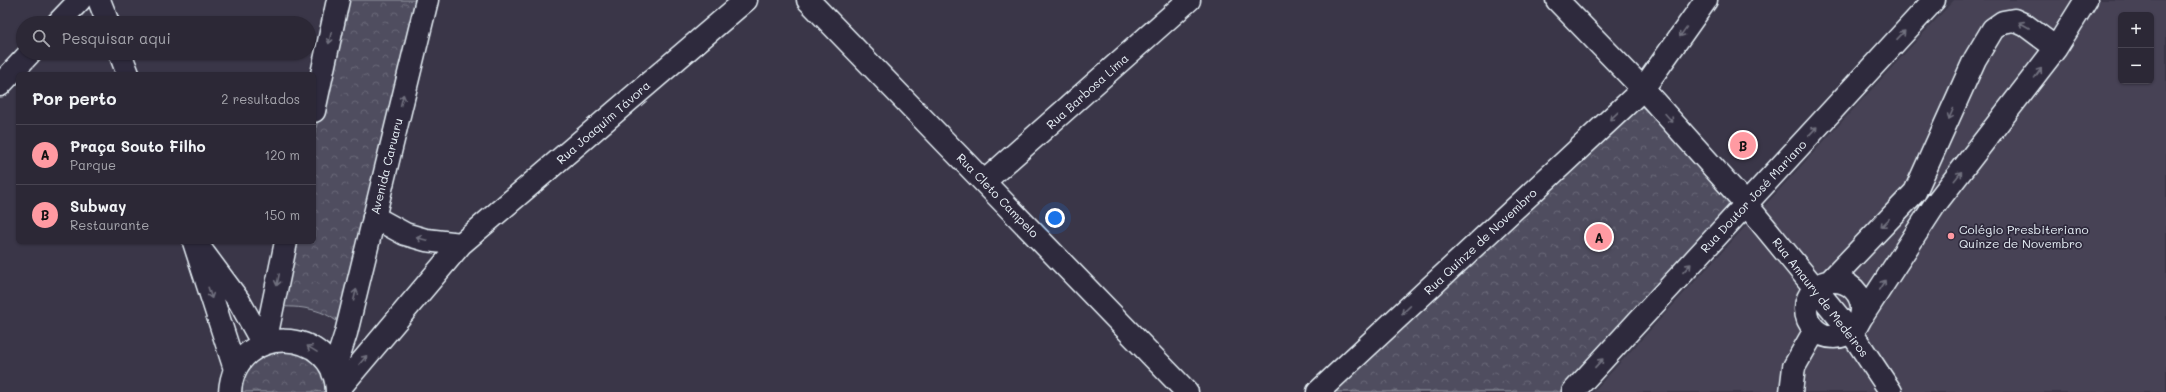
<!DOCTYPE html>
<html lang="pt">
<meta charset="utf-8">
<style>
body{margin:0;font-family:Mali,sans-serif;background:#383442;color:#f1f3f6}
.controls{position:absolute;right:12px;top:12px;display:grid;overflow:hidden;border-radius:6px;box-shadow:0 1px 3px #0004}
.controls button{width:36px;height:36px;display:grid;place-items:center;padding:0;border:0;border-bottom:1px solid #484451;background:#2c2836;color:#f1f3f6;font:20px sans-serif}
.you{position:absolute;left:1055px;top:218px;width:14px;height:14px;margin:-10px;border:3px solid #fff;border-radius:50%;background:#1a73e8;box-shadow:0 0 0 6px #1a73e833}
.badge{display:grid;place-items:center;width:26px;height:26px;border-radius:50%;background:#ff9aa2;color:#111;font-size:13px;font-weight:700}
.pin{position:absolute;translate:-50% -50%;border:2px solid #fff;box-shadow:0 1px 4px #0006}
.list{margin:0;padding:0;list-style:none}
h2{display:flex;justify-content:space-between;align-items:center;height:52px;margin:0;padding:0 16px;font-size:17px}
h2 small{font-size:13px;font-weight:400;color:#a6a6ad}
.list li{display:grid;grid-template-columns:26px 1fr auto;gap:12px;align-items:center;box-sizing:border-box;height:60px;padding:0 16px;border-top:1px solid #484451}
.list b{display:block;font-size:15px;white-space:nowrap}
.list p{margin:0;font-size:13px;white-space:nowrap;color:#a6a6ad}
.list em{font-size:13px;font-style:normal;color:#a6a6ad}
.icon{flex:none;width:22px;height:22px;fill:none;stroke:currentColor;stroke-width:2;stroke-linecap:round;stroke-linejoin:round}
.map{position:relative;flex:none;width:2166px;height:392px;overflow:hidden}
.search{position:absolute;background:#2c2836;box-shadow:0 1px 3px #0004;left:16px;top:16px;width:300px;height:44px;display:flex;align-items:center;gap:10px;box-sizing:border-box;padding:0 14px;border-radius:22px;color:#a6a6ad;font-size:15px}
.panel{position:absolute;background:#2c2836;box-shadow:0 1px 3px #0004;left:16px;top:72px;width:300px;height:172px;border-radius:6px}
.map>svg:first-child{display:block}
.built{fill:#464354;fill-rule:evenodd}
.forest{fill:url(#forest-crowns);stroke:#9ca0ac}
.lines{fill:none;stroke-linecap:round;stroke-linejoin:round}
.minor-casing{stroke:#e8f1f8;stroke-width:25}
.major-casing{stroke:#e8f1f8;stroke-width:25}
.minor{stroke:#2f2a3d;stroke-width:22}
.major{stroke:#2f2a3d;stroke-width:22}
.oneway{stroke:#70707e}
.poi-dot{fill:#ff9aa2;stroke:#2f2a3d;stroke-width:1.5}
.labels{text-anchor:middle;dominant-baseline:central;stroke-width:3.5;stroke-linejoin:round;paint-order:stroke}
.street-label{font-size:12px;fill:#e8f1f8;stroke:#2f2a3d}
.poi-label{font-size:12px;fill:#e8f1f8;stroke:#2f2a3d;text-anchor:start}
</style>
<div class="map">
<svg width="2166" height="392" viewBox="0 0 2166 392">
<defs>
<pattern id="forest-crowns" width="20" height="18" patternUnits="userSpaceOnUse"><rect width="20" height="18" fill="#504e5f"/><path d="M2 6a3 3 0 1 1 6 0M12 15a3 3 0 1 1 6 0" fill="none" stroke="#696877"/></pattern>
</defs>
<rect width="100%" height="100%" fill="#3a3648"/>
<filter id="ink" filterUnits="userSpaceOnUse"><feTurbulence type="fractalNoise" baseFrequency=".025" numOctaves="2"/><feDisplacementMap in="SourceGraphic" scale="8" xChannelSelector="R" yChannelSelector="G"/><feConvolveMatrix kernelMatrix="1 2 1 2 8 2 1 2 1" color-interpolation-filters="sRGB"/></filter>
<g filter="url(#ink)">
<path class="built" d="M 1954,0 L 2166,0 L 2166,392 L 1593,392 ZM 2121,15 L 2151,15 L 2151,81 L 2121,81 Z"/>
<path class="forest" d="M 345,0 L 424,0 L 343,327 C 325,308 300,306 276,307 L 290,242 L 314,242 L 314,137 Z
M 1638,103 L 1738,199 L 1562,392 L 1329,392 Z
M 281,349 C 312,352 324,361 329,392 L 241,392 C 242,366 259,356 281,349 Z"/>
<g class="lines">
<defs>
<path id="minor" d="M 99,0 L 108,23
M 808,0 L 1187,392
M 1557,0 L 1643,89 L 1746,204 L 1851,332 L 1891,392
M 58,23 L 80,0
M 120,53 L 128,74
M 0,85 L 30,53
M 985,181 L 1189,0
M 374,217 L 405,234 L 426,240 L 461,244
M 194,242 L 235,369
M 202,251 L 239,301 L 263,344
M1806 309a28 28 0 1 1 56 0a28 28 0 1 1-56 0Z
M 1830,281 L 1915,192 L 1975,59 L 1993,29 L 2003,22 L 2014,20 L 2025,25 L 2056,48
M 1861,318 L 1934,206 L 2056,48 L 2086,0
M 338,390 L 461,244 L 746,0
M 1791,392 L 1794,367 L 1815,330"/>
<path id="major" d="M 314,111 L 338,0
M 265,343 L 286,242
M 333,373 L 346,333 L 427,0
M 230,392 C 234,322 336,325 337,392
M 1318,392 L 1643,89 L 1706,0
M 1573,392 L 1934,0"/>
</defs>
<use href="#minor" class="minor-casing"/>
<use href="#major" class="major-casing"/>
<use href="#minor" class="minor"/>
<use href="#major" class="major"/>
</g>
<defs><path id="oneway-shaft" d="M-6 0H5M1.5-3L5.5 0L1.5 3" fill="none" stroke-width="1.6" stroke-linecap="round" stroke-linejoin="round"/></defs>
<g class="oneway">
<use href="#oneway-shaft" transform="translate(2024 25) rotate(-150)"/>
<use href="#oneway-shaft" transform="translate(1683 32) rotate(125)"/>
<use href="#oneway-shaft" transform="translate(1901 35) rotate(-47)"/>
<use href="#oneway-shaft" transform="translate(330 38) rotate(102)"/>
<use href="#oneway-shaft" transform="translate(2038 73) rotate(-54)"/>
<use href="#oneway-shaft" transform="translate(402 100) rotate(-76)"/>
<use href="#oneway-shaft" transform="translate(1951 114) rotate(114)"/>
<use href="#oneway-shaft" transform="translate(1614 116) rotate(137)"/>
<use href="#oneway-shaft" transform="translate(1669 118) rotate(48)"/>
<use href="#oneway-shaft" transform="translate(1813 131) rotate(-47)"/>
<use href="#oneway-shaft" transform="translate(1958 176) rotate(-51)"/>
<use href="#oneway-shaft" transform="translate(1885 223) rotate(134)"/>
<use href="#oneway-shaft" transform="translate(422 239) rotate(-166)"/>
<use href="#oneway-shaft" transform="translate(1687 268) rotate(-47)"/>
<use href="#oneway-shaft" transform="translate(278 280) rotate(102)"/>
<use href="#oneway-shaft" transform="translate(1882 285) rotate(-57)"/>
<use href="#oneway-shaft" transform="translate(210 293) rotate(72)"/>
<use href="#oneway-shaft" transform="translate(355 295) rotate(-76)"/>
<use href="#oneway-shaft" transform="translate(1406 310) rotate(137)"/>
<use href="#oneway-shaft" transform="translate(312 349) rotate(-148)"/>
<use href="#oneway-shaft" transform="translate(363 360) rotate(-50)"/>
<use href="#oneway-shaft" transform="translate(1599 363) rotate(-47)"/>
</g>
</g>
<circle class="poi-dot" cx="1951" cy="236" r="4"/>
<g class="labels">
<g class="street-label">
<text transform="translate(1087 91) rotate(-42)">Rua Barbosa Lima</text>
<text transform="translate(603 122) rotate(-41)">Rua Joaquim Távora</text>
<text transform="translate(386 166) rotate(-76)">Avenida Caruaru</text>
<text transform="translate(998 195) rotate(46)">Rua Cleto Campelo</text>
<text transform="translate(1753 196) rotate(-47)">Rua Doutor José Mariano</text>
<text transform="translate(1480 241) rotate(-43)">Rua Quinze de Novembro</text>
<text transform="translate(1821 297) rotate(52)">Rua Amaury de Medeiros</text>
</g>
<g class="poi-label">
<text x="1959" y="229">Colégio Presbiteriano<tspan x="1959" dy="14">Quinze de Novembro</tspan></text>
</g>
</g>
</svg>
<div class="controls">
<button>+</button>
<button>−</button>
</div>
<div class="you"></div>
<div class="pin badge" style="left:1599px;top:237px">A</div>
<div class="pin badge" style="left:1743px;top:145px">B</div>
<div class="search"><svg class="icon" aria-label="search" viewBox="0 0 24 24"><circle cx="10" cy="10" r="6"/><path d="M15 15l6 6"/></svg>Pesquisar aqui</div>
<section class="panel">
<h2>Por perto<small>2 resultados</small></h2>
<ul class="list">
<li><span class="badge">A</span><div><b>Praça Souto Filho</b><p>Parque</p></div><em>120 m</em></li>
<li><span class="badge">B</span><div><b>Subway</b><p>Restaurante</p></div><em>150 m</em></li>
</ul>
</section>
</div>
